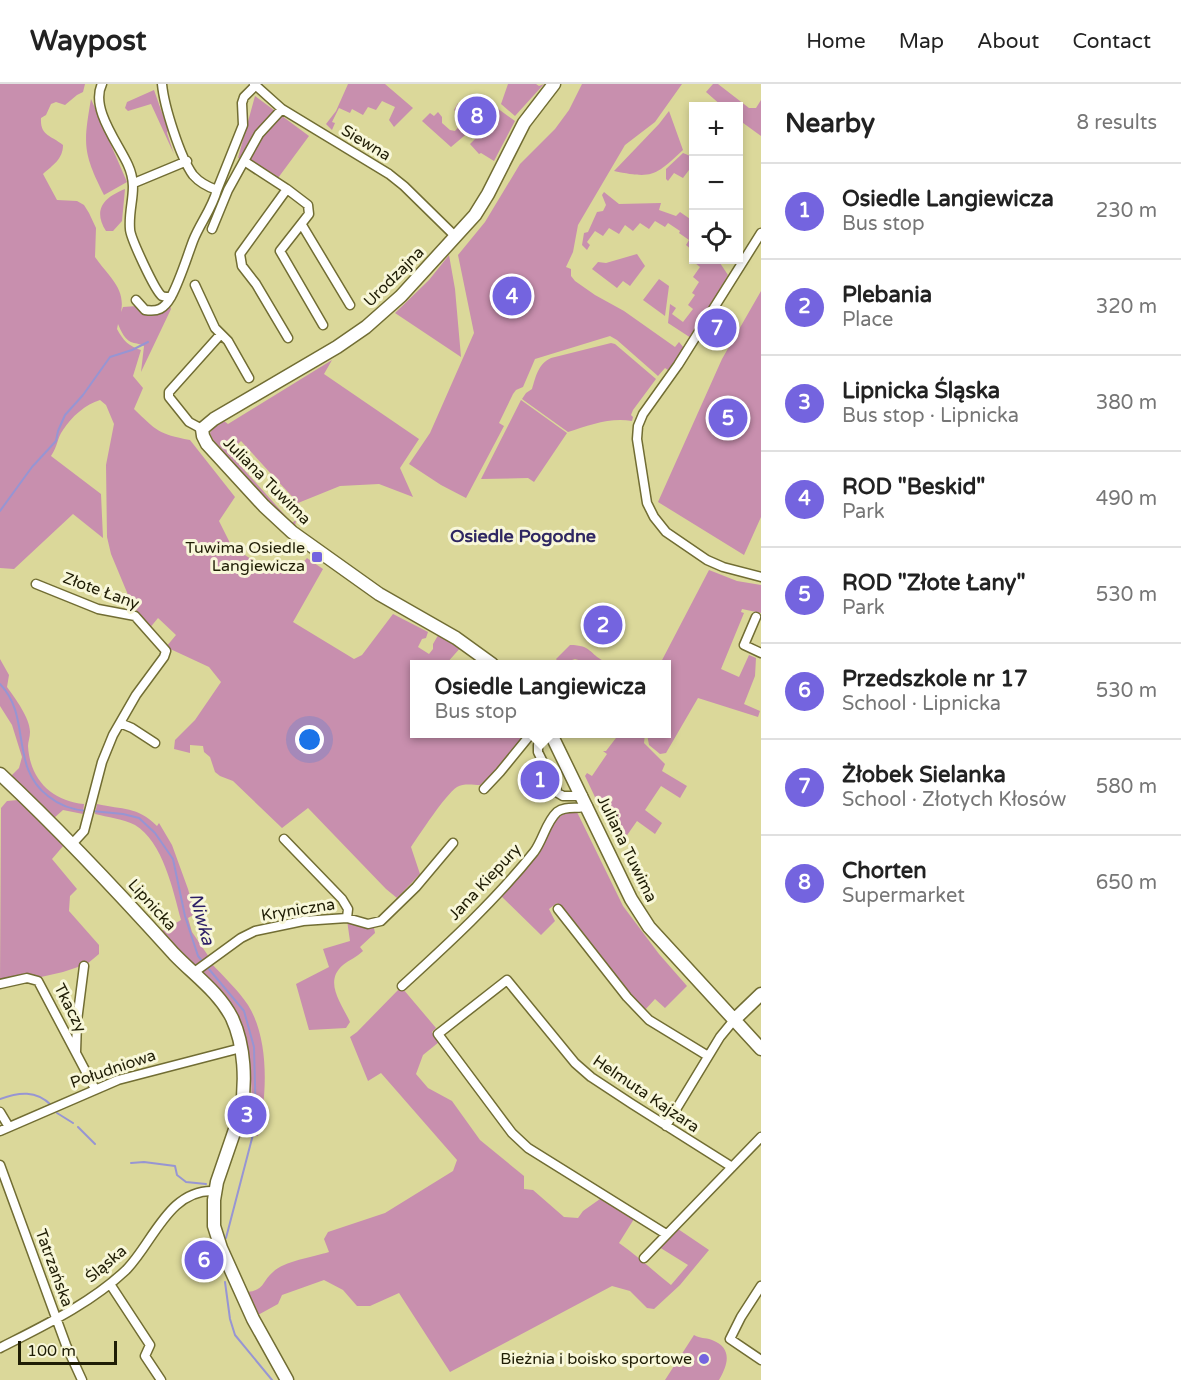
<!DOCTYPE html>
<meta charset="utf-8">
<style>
body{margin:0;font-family:"Varela Round",sans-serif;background:#f6f6f6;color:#222}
.controls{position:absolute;right:18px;top:18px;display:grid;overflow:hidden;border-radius:0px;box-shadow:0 3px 9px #0003}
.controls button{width:54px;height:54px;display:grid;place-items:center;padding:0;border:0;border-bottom:2px solid #e0e0e0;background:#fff;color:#222;font:30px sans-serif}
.scale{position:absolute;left:18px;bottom:15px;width:99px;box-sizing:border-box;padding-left:6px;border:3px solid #1f1d05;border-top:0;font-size:16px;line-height:21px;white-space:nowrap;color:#1f1d05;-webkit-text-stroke:4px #f8f7d9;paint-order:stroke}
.you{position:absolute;left:310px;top:656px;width:21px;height:21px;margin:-15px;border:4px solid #fff;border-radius:50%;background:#1a73e8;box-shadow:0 0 0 9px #1a73e833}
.badge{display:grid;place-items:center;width:39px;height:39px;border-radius:50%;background:#7464df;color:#fff;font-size:20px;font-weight:700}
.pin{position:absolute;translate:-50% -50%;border:3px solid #fff;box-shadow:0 2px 6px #0006}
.popup{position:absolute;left:410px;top:576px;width:261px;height:78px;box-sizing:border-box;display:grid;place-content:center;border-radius:0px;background:#fff;filter:drop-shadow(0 2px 4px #0005);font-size:20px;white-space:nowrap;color:#767676}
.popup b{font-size:22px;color:#222}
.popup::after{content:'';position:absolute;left:50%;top:100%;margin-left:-12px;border:12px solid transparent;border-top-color:#fff}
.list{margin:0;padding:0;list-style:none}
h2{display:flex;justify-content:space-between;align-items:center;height:78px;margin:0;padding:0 24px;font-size:26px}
h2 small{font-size:20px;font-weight:400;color:#767676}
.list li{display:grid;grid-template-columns:39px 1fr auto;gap:18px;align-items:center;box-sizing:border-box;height:96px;padding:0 24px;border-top:2px solid #e0e0e0}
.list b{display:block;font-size:22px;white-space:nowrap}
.list p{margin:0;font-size:20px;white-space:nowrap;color:#767676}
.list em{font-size:20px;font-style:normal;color:#767676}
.icon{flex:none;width:33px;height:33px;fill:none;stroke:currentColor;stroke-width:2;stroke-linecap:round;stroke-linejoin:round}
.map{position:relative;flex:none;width:761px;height:1296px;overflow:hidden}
header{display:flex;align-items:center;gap:36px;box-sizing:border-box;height:84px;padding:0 30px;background:#fff;border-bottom:2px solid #e0e0e0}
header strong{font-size:28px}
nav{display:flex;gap:33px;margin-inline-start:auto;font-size:21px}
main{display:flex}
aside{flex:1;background:#fff}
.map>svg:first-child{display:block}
.green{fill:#c88fae}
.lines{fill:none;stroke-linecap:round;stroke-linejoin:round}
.stream{stroke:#9795d3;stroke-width:2}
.street-casing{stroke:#716d33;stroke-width:11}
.secondary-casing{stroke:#716d33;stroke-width:15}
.street{stroke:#fff;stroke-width:8}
.secondary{stroke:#fff;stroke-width:12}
.poi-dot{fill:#7464df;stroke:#f8f7d9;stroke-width:2}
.labels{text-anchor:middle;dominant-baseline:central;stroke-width:6;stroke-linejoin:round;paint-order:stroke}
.street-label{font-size:16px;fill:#1f1d05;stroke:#f8f7d9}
.poi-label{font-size:16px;fill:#1f1d05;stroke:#f8f7d9;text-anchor:end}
.neighbourhood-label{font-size:18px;font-weight:bold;fill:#2f2762;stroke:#f8f7d9}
.water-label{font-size:18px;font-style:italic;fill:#2c1e66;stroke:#f8f7d9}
</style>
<header>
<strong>Waypost</strong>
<nav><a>Home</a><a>Map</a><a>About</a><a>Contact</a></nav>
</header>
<main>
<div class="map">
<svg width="761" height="1296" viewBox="0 0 761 1296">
<rect width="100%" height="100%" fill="#dbd89a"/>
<path class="green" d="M 0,0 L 85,0 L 83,8 L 77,11 L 65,21 L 56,18 L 51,20 L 46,31 L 41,34 C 40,52 51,51 63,61 C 63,75 53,81 43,90 L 57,116 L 77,117 L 84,121 L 89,129 L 96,144 L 95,173 C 108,192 126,204 121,228 L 123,223 L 137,222 L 146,230 L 170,221 L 171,225 L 141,288 L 144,262 C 141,260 138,260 134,259 C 125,257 121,247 118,240 L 117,245 C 123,256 128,262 141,266 L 133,292 L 143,304 L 134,325 C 157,347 158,350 190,356 L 235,413 L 219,437 L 232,463 L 264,483 L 288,489 L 298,484 L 307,474 L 323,485 L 293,538 L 354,575 L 362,571 L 393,530 L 428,548 L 426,554 L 422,555 L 418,563 L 429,570 L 433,565 L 433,560 L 440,548 L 462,562 L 446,580 L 414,580 L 414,650 L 527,650 L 501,682 L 480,701 C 473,701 464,699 457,703 C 445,711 420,750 411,763 L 420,790 L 397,814 L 386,805 L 308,724 L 282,744 L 233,697 L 220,692 L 215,688 L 210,673 L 204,668 L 203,662 L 190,661 L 190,669 L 174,665 L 175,656 L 195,636 L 221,598 L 209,583 L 166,563 L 176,551 L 158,534 L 149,545 L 131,518 L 111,470 L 107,453 L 106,381 L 114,340 L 106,321 L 100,316 C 86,320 71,333 63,346 C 57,354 58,362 51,372 L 101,410 L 103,454 L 73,430 L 14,485 L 0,484 Z
M 348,0 L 385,0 L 413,24 L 394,43 L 389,36 L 395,23 L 382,17 L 376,26 L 368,23 L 363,31 L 352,25 L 350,29 L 339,24 L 332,38 L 335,39 L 332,46 L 326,40 L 336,27 Z
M 508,0 L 536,0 L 539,2 L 544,0 L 515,32 L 501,20 Z
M 582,0 L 682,0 L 655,38 L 625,61 L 578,141 L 573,168 L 566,183 L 571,185 L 571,192 L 575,197 L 595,211 L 624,227 L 675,263 L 679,258 L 684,264 L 668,286 L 665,284 L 658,292 L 617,256 L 610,252 L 535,275 L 523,303 L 516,306 L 513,310 L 499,339 L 504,342 L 466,414 L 441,401 L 409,380 L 430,349 L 474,249 L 458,171 L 485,138 L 520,80 L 555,45 L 569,26 Z
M 713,0 L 718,0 L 749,24 L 756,24 L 761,16 L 761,52 L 739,36 L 738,22 L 722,22 L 706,8 Z
M 154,6 L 168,46 L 167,49 L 174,70 L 151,20 L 128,27 L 125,24 L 127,18 Z
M 255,12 L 309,52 L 278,94 L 256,80 L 238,74 Z
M 91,15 L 127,98 L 104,111 C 83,69 83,61 91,15 Z
M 486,16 L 515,37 L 494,77 L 481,69 L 479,70 L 470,60 L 476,54 L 470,47 L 451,63 L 422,37 L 430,29 L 434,32 L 438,28 L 442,33 L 442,39 L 450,46 L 455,47 L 462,39 L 462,34 L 454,26 L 458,19 L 470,26 L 466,30 L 478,42 L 487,33 L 480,26 Z
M 669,27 L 683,66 C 655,92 653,95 614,87 L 659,40 Z
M 683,69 L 693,73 L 693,88 L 689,86 L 683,94 L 674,89 L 668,97 L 666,95 L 666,85 Z
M 125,105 L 122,137 L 113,147 L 106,147 C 92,125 105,113 125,105 Z
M 604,108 L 619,120 L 661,119 L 659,126 L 676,132 L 680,128 L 693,137 L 693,167 L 686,161 L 689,156 L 679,149 L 680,147 L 668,139 L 665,143 L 655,137 L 649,145 L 640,139 L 633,147 L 625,141 L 619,150 L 609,144 L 603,152 L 595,147 L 587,158 L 590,161 L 587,166 L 582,161 L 584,149 L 588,148 L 597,128 L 603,127 L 606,121 L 602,111 Z
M 637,170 L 645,182 L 630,202 L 623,197 L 617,204 L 592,185 L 598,178 L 606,179 Z
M 693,170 L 694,176 L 718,176 L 728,191 L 691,254 L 668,239 L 670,220 L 676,224 L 672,230 L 683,238 L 693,225 L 688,221 L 695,211 L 692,209 L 699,198 L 693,193 L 700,183 L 690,175 Z
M 449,171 L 455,205 L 461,273 L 395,229 L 429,196 Z
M 659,195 L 669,202 L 665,232 L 643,216 Z
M 761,207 L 761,433 L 744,471 L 658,418 L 722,275 Z
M 611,259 L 615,260 L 656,295 L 633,326 L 631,331 L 633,333 L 632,337 C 611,333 589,341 568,348 L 522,315 L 526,309 L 532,305 C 536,292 538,280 551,274 Z
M 332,276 L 324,290 L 419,355 L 400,384 L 413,413 L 379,400 L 340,402 L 298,419 L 241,357 L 229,369 L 292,439 L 296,436 L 295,443 C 278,428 215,367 210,349 L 214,343 L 224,337 L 228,340 Z
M 521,316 L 567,349 L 534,398 L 528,394 L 481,395 Z
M 709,486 L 737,497 L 761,501 L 761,529 L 742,525 L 741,528 L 744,529 L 721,585 L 739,593 L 749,571 L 756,574 L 755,592 L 744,620 L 760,627 L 758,633 L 698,614 L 666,669 L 660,670 L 649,661 L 647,650 L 666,650 L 666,580 L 660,580 Z
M 570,561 C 592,561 589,570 604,577 C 609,579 618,579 623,580 L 592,580 L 575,575 L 560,580 L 556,575 Z
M 0,575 L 9,591 L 7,603 C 15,614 30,634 30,648 C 30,653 28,658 28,662 C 30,696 52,717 84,720 L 83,730 L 63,726 L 54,734 L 11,692 L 19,684 L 22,673 L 12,641 L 0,622 Z
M 619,650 L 645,650 L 644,659 L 665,680 L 662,687 L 687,702 L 680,714 L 661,702 L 645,726 L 662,739 L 655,750 L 637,737 L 623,757 L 613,751 L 585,692 L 587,689 L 592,692 L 607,670 L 603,667 L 606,667 Z
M 18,716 L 64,761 L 52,775 L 77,805 L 70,812 L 69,827 L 99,861 L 99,870 L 87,880 L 63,888 L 41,893 L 25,892 L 0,898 L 1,724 L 7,717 Z
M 97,720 C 123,726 137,722 157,742 L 159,739 L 172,761 L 188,805 L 195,830 L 188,834 L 192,848 L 209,873 L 198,882 L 195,882 L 162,847 L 181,836 C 173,806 163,758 135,741 C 124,735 107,733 95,730 Z
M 569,727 L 577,728 L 623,822 L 659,870 L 687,902 L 665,924 L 655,915 L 644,927 L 557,819 L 549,825 L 555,837 L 541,851 L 499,810 L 537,768 L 556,735 Z
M 347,836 L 374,844 L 375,849 L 360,863 L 363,867 C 357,873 349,876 343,881 C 323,898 342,920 350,938 L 346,944 L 309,946 L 296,900 L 329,883 L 323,865 L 350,857 Z
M 211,879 C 224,893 238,906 248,921 C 270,956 267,1013 258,1052 L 244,1051 C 246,1046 249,1040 250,1034 C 255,1008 248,948 235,925 C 226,911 212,899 201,887 Z
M 399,905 L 401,907 L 403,905 L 436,944 L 432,948 L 439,958 L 423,971 L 416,990 L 428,1004 L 452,1017 L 480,1056 L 524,1092 L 524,1105 L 533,1106 L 564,1133 L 578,1134 L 583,1127 L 600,1115 L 634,1135 L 619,1159 C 638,1172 653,1187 671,1201 L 688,1181 L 659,1163 L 678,1145 L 709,1166 L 680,1201 L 654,1225 L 647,1224 L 630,1207 L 612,1202 L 450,1288 L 399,1209 L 370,1222 L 357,1222 L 343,1206 L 324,1196 L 282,1211 L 278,1220 L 258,1231 L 248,1208 C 265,1206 262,1197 273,1188 C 284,1177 313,1173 329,1168 L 324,1155 L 328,1148 L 385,1129 L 453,1087 L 457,1076 L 381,989 L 368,997 L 350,953 L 357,948 Z
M 694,1251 C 701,1255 704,1253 712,1256 C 733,1264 728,1281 719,1296 L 665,1296 Z"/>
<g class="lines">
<path class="stream" d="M 0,427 L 32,383 L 56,357 L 58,347 L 65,331 L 83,311 L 110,273 L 132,266 L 148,258
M 0,600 C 32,633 9,682 48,712 C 59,721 72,726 87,727
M 92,727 L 123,730 L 139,734 L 155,749 L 173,775 L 185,832 L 198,872 L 244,927 L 254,963 L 256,1039 L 226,1154
M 0,1015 C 19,1008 36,1006 51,1021
M 57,1029 L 73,1039
M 78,1043 L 95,1060
M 131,1079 L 144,1078 L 175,1082 L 177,1091 L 186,1098 L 206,1100
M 225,1198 L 230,1235 L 235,1251 L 272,1296"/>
<defs>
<path id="street" d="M 102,0 C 90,24 118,59 128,81 C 139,105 128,121 130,145 C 130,153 155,207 162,212 C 164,213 169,213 171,213 C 180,196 186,176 193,157 C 200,139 212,125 217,106
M 162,0 C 164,22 180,73 193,91 C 200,99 208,103 217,106 L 243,41 L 242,19 L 244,13 L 255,2
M 254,0 L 282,25 L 389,90 L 404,102 L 456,153
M 282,25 L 259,50 L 244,77 L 287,105 L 240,170 L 242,182 L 256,200 L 288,254
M 134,99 L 187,77
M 287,105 L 308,121 L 309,130 L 280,167 L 323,241
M 302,141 L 350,221
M 212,145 L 228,106 L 244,77
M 761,149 L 678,281 L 643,330 L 638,342 L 637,355 L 647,419 L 654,433 L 666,448 L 707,476 L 723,483 L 761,493
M 195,201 L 215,244 L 228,257 L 249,294
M 136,216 L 145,226 C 158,228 164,225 171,213
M 202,345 L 189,338 L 169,313 L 169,308 L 220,251
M 36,500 L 98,525 L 135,532 L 166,567 L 164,573 L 136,611 L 113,651 L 102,678 L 84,747 L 72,760
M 756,533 L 744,561 L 761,569
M 120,639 L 132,644 L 155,659
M 547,650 L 538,661 L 538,668 L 558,709 L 563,712 L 583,712
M 484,705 L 500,688 L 531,650
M 284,755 L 342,815 L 348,825 L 347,834
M 558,825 L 627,913 L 649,936 L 708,972
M 193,889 L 241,854 L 255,847 L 303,837 L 347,834 L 368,840 L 381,837 L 416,803 L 453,759
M 0,900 L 27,894 L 38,897 L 95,1005
M 402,902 C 448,860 495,817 534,768 C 543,756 546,738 557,728 C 566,721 578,726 588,722
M 76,968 L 77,937 L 84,882
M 0,1028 L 9,1043
M 666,1042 L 720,953 L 734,936
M 0,1047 L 118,996 L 241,964
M 0,1081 L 66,1261 L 82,1296
M 666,1150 L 528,1064 L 512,1049 L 438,950 L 507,896 L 575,979 L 591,993 L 632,1020 L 732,1083
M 644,1174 L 761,1053
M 110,1200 L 150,1261 L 145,1272 L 161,1296
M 761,1202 L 741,1233 L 730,1255 L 761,1276
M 0,1264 C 43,1242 90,1220 126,1186 C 153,1159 169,1104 215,1107"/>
<path id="secondary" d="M 492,580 L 456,554 L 379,510 L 292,448 L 264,422 L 207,360 L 203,352 L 202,345 L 214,335 L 337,263 L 366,243 L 401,212 L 475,131 L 488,110 L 524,39 L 554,0
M 551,650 L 631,815 L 649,843 L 761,965
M 0,690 C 61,747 118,808 174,870 C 194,891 219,908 232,934 C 245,962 246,998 241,1028 L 217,1098 L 214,1116 L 214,1142 L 221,1164 L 253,1235 L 287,1296
M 734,936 L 761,910"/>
</defs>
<use href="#street" class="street-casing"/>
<use href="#secondary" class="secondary-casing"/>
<use href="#street" class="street"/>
<use href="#secondary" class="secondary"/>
</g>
<g class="poi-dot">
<rect x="311" y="467" width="12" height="12" rx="3"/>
<circle cx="704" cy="1275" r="6"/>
</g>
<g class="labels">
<g class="street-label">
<text transform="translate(366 59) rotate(31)">Siewna</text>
<text transform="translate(394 193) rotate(-45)">Urodzajna</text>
<text transform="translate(267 397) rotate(45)">Juliana Tuwima</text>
<text transform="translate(101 507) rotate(20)">Złote Łany</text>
<text transform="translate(627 765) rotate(64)">Juliana Tuwima</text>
<text transform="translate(485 798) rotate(-47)">Jana Kiepury</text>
<text transform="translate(152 821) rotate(48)">Lipnicka</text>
<text transform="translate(298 826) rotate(-9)">Kryniczna</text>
<text transform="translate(70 924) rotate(63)">Tkaczy</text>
<text transform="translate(113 985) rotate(-19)">Południowa</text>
<text transform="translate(646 1010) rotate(34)">Helmuta Kajzara</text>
<text transform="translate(106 1180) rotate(-40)">Śląska</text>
<text transform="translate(54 1184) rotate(70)">Tatrzańska</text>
</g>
<g class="poi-label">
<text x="305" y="464">Tuwima Osiedle<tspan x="305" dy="18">Langiewicza</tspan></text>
<text x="692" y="1275">Bieżnia i boisko sportowe</text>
</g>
<g class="neighbourhood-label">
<text x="523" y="452">Osiedle Pogodne</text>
</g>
<g class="water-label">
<text transform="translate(202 835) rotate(75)">Niwka</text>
</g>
</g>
</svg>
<div class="controls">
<button>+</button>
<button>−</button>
<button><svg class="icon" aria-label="locate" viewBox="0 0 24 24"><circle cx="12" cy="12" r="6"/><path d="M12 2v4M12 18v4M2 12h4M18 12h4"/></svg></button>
</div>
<div class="scale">100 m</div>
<div class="you"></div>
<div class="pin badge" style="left:540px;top:696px">1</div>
<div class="popup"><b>Osiedle Langiewicza</b>Bus stop</div>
<div class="pin badge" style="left:603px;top:541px">2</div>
<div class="pin badge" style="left:247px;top:1031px">3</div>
<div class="pin badge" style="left:512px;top:212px">4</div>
<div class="pin badge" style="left:728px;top:334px">5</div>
<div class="pin badge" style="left:204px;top:1176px">6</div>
<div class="pin badge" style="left:717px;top:244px">7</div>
<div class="pin badge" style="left:477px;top:32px">8</div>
</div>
<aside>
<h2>Nearby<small>8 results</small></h2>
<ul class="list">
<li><span class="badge">1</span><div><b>Osiedle Langiewicza</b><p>Bus stop</p></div><em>230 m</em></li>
<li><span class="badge">2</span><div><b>Plebania</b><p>Place</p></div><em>320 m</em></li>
<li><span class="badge">3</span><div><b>Lipnicka Śląska</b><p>Bus stop · Lipnicka</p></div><em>380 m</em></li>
<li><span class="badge">4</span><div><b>ROD &quot;Beskid&quot;</b><p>Park</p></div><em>490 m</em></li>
<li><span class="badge">5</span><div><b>ROD &quot;Złote Łany&quot;</b><p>Park</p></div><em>530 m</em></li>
<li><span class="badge">6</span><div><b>Przedszkole nr 17</b><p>School · Lipnicka</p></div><em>530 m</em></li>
<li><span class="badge">7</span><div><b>Żłobek Sielanka</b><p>School · Złotych Kłosów</p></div><em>580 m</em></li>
<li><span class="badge">8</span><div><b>Chorten</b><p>Supermarket</p></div><em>650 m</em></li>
</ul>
</aside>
</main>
